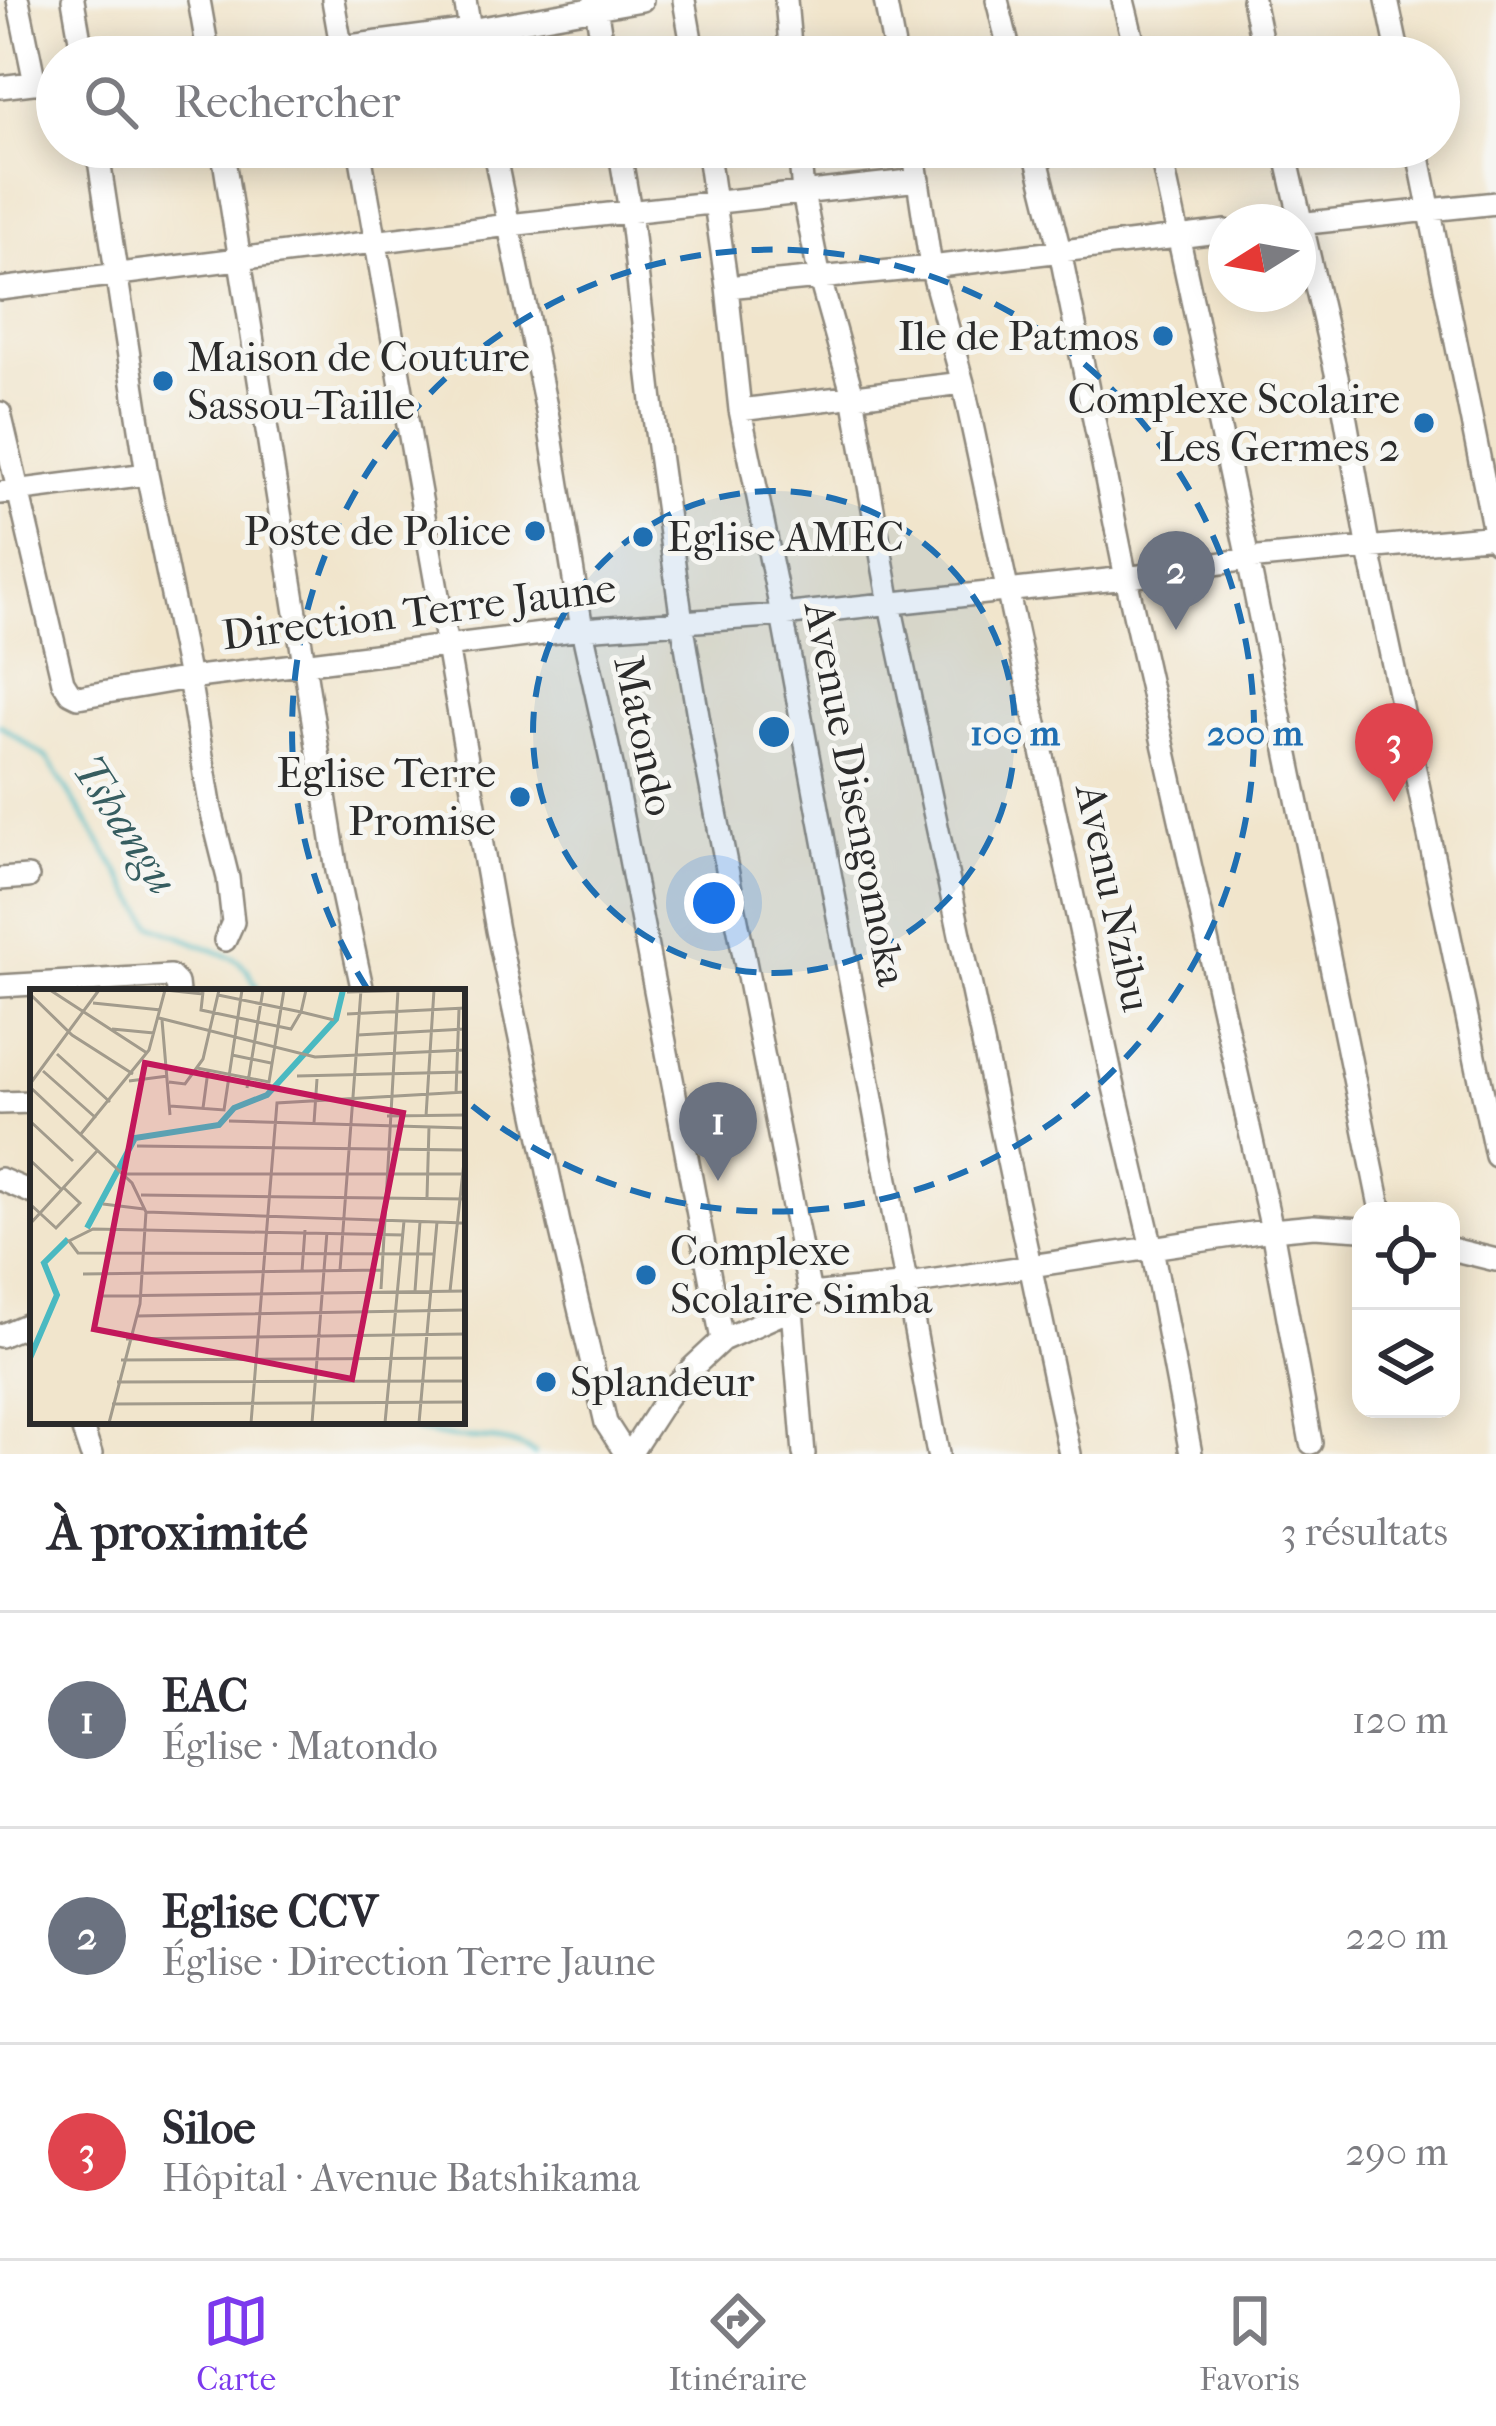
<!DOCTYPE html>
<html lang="fr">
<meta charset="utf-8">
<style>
body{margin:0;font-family:"IM FELL French Canon",serif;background:#f2f2f3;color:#2b2b33}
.controls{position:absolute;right:36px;bottom:36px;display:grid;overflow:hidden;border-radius:24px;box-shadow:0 6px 30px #0003}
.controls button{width:108px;height:108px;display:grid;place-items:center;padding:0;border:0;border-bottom:3px solid #e1e1e2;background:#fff;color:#2b2b33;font:60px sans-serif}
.compass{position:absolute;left:1208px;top:204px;width:108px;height:108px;border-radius:50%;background:#fff;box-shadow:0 6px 30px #0003;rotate:259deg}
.you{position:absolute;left:714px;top:903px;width:42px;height:42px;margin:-30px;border:9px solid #fff;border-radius:50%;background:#1a73e8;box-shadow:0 0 0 18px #1a73e833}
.badge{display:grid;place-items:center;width:78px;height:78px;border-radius:50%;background:#7c3aed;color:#fff;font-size:39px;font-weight:700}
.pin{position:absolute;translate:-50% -99px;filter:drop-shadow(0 3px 6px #0008)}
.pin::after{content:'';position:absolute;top:63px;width:42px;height:36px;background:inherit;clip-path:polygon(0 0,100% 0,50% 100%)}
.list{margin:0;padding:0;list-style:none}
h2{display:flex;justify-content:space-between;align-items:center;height:156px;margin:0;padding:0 48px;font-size:51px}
h2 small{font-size:39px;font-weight:400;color:#7c7c81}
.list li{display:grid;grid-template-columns:78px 1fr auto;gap:36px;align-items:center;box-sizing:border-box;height:216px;padding:0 48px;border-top:3px solid #e1e1e2}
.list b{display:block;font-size:45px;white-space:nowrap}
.list p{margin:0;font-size:39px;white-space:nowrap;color:#7c7c81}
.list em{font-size:39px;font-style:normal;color:#7c7c81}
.icon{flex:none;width:66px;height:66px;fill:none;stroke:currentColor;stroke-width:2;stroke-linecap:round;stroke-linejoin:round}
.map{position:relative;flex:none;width:1496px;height:1454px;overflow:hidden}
.search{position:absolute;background:#fff;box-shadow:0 6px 30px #0003;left:36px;right:36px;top:36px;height:132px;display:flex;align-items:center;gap:30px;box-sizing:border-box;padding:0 42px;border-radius:66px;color:#7c7c81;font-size:45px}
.sheet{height:804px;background:#fff}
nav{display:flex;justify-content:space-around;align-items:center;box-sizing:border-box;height:168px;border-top:3px solid #e1e1e2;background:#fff;font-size:33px;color:#7c7c81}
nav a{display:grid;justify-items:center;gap:6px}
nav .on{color:#7c3aed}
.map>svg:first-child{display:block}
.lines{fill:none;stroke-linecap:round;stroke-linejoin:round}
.stream{stroke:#4ab9c1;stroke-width:4.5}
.minor-casing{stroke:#8e887c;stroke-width:26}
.minor{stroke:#fff;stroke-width:21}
.ring{fill:none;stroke:#1f6fb2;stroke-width:6;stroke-dasharray:21 15}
.poi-dot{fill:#1f6fb2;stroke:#f6f6f2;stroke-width:4.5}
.labels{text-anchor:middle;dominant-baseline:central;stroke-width:10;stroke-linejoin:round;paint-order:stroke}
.poi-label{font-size:42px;fill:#2b2b2b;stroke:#f6f6f2;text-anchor:end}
.street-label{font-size:42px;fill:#2b2b2b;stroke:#f6f6f2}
.water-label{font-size:45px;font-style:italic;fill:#365d60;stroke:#f6f6f2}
.inset-river{fill:none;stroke:#4ab9c1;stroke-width:6}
.inset-road{fill:none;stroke:#a29b8c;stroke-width:3}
.view{fill:#c2185b;fill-opacity:0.15;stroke:#c2185b;stroke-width:6}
.inset-edge{fill:none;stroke:#2b2b2b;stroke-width:6}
.centre{fill:#1f6fb2;stroke:#f6f6f2;stroke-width:6}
.ring-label{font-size:36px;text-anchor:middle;font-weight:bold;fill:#1f6fb2;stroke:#f6f6f2;stroke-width:10;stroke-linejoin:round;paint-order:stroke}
</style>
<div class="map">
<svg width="1496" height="1454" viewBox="0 0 1496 1454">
<rect width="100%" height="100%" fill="#f6f6f2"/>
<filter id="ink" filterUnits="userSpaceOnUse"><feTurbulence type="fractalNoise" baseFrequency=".00833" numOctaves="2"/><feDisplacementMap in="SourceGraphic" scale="24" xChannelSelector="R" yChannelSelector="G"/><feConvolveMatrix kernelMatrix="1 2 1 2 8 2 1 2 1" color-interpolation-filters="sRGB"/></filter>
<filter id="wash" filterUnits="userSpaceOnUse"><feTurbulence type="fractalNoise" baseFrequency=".004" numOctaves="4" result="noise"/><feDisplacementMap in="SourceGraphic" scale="48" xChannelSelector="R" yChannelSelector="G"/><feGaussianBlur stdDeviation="2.7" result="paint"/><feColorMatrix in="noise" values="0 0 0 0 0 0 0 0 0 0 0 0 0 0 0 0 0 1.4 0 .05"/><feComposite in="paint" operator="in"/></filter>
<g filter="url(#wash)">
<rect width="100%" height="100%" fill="#f1e5cc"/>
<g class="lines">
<path class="stream" d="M 0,725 L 47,758 L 152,925 L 235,959 L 248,970 L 259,992
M 408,1421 L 416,1431 C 430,1433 443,1437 457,1438 C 485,1439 512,1438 535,1454"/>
</g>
</g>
<g filter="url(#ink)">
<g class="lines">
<defs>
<path id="minor" d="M 18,0 L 35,83
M 73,0 L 83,57
M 199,0 L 209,57
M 333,0 L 343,57
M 465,0 L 475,57
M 595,0 L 604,57
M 684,0 L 694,57
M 786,0 L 791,57
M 885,0 L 896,57
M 997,0 L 1011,57
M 1123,0 L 1137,57
M 1253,0 L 1265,57
M 1387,0 L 1399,57
M 266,57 L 470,30 L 642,0
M 0,87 L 57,80
M 97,147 L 147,474 L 189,678 L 211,810 L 228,878 L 233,922 L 225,940
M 222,147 L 337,871 L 363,992
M 359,147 L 497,930 L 559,1223 L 606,1423 L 626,1454
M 493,147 L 548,417 L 582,629 L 612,765 L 722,1340
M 619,147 L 630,211 L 653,410 L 682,622 L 704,751 L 810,1294
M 707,147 L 727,287 L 740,410 L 782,615 L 938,1454
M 799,147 L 803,193 L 820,279 L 853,396 L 890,604 L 1070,1454
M 913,147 L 931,267 L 963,383 L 1111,1074 L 1152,1248 L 1191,1454
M 1034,147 L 1060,251 L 1126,578 L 1272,1230 L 1311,1443
M 1159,147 L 1248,559 L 1381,1211
M 1284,147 L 1343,403 L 1369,550 L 1496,1156
M 1417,147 L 1496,542
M 1298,224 L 1496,203
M 727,287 L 931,267 L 1226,231
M 0,289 L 509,225 L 919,180
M 740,410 L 963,383
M 0,413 L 63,682 L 70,693 L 78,697 L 189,678 L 582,629 L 782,615 L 1126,578 L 1248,559 L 1496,536
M 0,493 L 147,474
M 0,879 L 28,877
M 0,986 L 170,976 L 177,983 L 178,992
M 0,1103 L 33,1102
M 0,1179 L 33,1193
M 1451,1249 L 1496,1260
M 792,1309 L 804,1454
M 0,1336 L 33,1322
M 80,1421 L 91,1454
M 630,1454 L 667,1397 L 691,1369 L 722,1340 L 792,1309 L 810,1294 L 909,1284 L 1272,1230 L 1314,1226 L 1361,1229"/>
</defs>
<use href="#minor" class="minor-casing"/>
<use href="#minor" class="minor"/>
</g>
</g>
<circle cx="774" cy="732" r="241" fill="#1f6fb2" fill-opacity=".12"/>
<g class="ring">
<circle cx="774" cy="732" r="241"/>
<path d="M368 990A481 481 0 1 1 465 1100"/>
</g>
<g class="poi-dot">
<circle cx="1163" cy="336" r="12"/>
<circle cx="163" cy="381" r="12"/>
<circle cx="1424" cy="423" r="12"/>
<circle cx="535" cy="531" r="12"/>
<circle cx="643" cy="537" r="12"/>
<circle cx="520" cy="797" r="12"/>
<circle cx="646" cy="1275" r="12"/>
<circle cx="546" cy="1382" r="12"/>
</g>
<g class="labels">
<g class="poi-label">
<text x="1139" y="336">Ile de Patmos</text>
<text x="187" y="357" text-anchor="start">Maison de Couture<tspan x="187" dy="48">Sassou-Taille</tspan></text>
<text x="1400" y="399">Complexe Scolaire<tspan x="1400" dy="48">Les Germes 2</tspan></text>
<text x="511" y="531">Poste de Police</text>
<text x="667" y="537" text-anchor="start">Eglise AMEC</text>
<text x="496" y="773">Eglise Terre<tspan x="496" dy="48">Promise</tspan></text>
<text x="670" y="1251" text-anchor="start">Complexe<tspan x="670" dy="48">Scolaire Simba</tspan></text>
<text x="570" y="1382" text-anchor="start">Splandeur</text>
</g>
<g class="street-label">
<text transform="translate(419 612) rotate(-7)">Direction Terre Jaune</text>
<text transform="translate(644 736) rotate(78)">Matondo</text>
<text transform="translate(855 794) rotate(79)">Avenue Disengomoka</text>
<text transform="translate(1113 898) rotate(78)">Avenu Nzibu</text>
</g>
<g class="water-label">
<text transform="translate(125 825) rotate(57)">Tshangu</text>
</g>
</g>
<g transform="translate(30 989)">
<rect width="435" height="435" fill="#f1e5cc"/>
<path class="inset-river" d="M 57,239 L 105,149 L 189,136 L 204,119 L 237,106 L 306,30 L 313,1M 0,369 L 27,306 L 14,274 L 38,250"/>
<path class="inset-road" d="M 20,1 L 117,64M 173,3 L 171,21 L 261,40 L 271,23 L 304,31M 317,3 L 388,1M 0,5 L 42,46 L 103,85M 188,6 L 271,23 L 276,1M 63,14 L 131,21M 317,25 L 435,19M 129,29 L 285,68 L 435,61M 132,31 L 140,126M 82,40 L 124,44M 328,46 L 435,40M 27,65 L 80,113M 202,66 L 241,74M 167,79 L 239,93 L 254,1M 13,82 L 66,129M 267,87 L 435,83M 99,92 L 138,87M 139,93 L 155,95 L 173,70 L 189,1M 0,95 L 69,1M 0,98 L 102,194 L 116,223 L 110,315 L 79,434M 217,99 L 233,1M 426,104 L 429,20M 140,117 L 194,121 L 212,1M 173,119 L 178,82M 357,127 L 435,126M 396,127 L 404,1M 0,132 L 43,172M 199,132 L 435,139M 284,134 L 287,90M 50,146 L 119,61 L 135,1 L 173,5M 107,157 L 435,161M 0,171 L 32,201M 93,185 L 435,185M 111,206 L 435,210M 397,208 L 399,138M 0,215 L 26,239 L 50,214 L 34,199M 73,215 L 114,220M 116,223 L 435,234M 0,235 L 67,162M 373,246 L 63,240 L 39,252 L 48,264 L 404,265M 310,281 L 331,1M 272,282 L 275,241M 53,285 L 351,281M 351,300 L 368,1M 385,302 L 390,233M 420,302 L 435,164M 72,307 L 435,302M 107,327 L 435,321M 96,350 L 435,345M 91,371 L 435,369M 87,393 L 435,392M 82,415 L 435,413M 221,434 L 247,114 L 435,103M 282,434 L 297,243M 355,434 L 374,232M 389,434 L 407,233"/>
<path class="view" d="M 115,74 L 373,124 L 322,390 L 64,340 Z"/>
<rect width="435" height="435" class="inset-edge"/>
</g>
<circle cx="774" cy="732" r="18" class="centre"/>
<g class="ring-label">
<text x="1015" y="745">100 m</text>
<text x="1255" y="745">200 m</text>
</g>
</svg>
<div class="controls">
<button><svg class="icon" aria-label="locate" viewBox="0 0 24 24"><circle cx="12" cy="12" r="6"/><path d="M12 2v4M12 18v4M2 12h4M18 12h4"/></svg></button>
<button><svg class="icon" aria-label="layers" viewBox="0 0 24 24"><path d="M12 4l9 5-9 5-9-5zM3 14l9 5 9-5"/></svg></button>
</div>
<svg class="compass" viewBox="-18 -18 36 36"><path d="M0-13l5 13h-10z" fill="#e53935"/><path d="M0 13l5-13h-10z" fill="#7c7c81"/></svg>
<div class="you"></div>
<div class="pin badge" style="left:718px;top:1181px;background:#6b7280">1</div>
<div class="pin badge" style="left:1176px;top:630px;background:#6b7280">2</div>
<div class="pin badge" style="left:1394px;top:802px;background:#e0444e">3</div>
<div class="search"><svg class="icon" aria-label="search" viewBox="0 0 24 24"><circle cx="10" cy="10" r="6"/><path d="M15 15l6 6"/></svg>Rechercher</div>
</div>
<section class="sheet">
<h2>À proximité<small>3 résultats</small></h2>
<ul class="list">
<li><span class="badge" style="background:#6b7280">1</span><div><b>EAC</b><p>Église · Matondo</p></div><em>120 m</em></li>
<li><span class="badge" style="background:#6b7280">2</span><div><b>Eglise CCV</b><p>Église · Direction Terre Jaune</p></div><em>220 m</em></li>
<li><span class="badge" style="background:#e0444e">3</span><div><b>Siloe</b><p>Hôpital · Avenue Batshikama</p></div><em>290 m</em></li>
</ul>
</section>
<nav>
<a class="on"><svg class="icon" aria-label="map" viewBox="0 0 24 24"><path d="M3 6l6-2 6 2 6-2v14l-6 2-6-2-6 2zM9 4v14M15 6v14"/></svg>Carte</a>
<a><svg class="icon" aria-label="directions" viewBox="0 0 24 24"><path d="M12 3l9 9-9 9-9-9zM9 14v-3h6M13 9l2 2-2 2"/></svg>Itinéraire</a>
<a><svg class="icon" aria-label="saved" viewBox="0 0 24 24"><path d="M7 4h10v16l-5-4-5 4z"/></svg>Favoris</a>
</nav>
